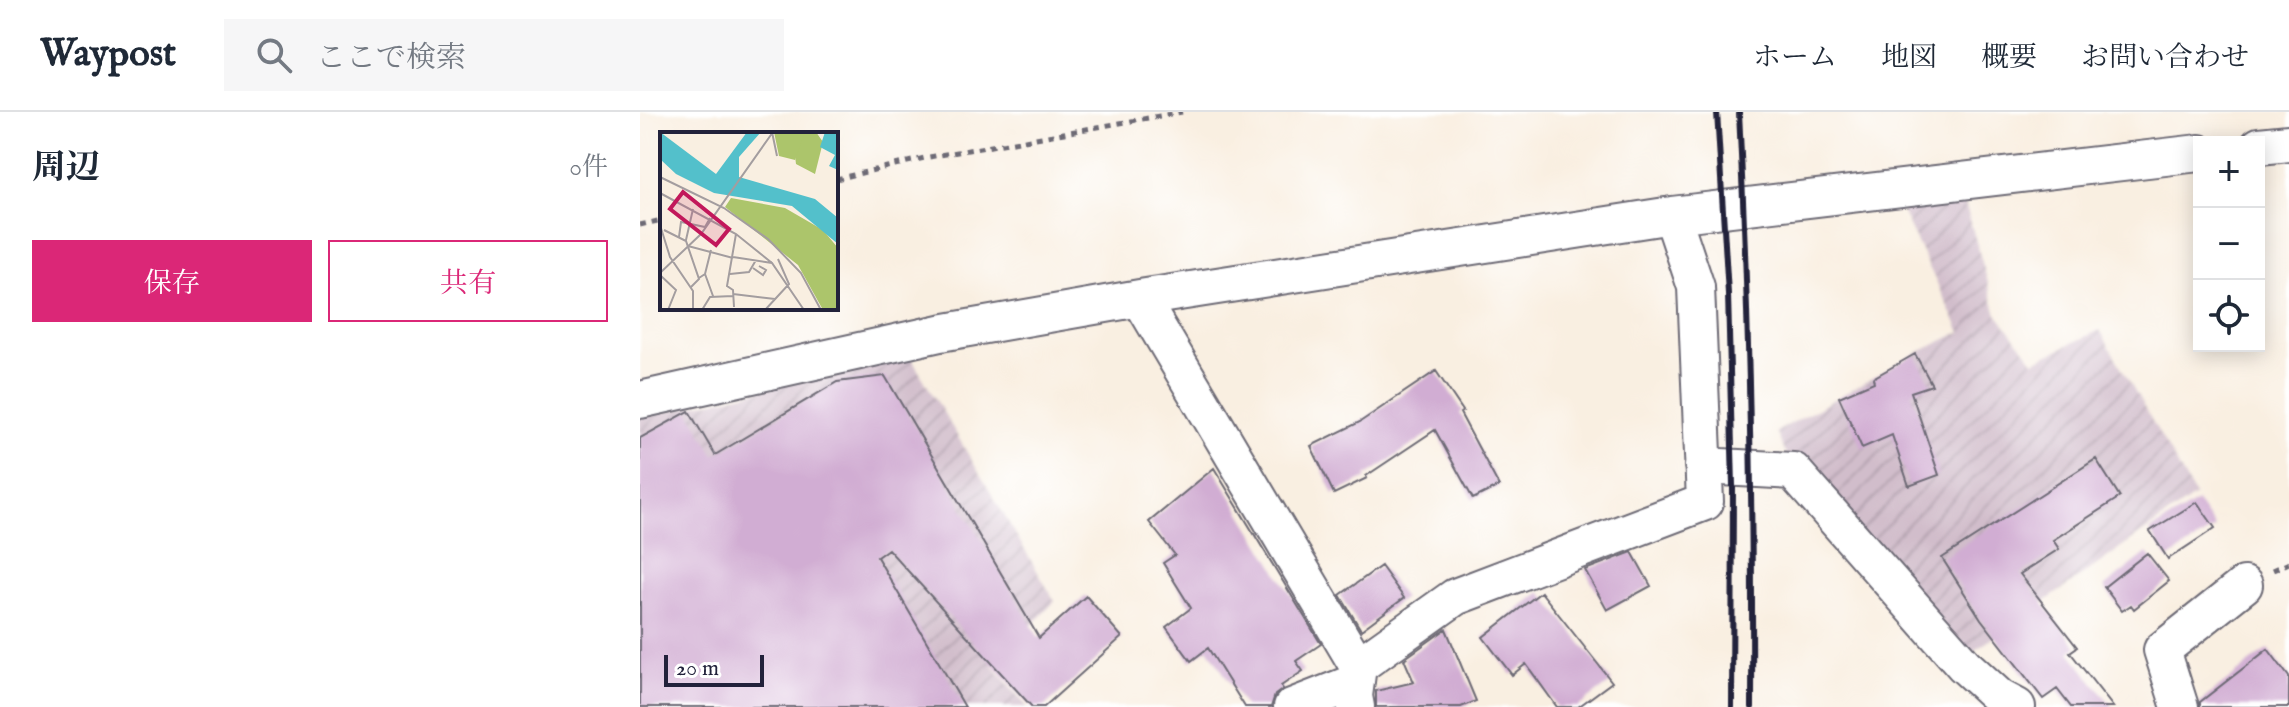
<!DOCTYPE html>
<html lang="ja">
<meta charset="utf-8">
<style>
body{margin:0;font-family:"IM FELL English","Noto Serif JP",serif;background:#f6f6f7;color:#1f2937}
.controls{position:absolute;right:24px;top:24px;display:grid;overflow:hidden;border-radius:0px;box-shadow:0 4px 20px #0003}
.controls button{width:72px;height:72px;display:grid;place-items:center;padding:0;border:0;border-bottom:2px solid #e0e1e3;background:#fff;color:#1f2937;font:40px sans-serif}
.scale{position:absolute;left:24px;bottom:20px;width:100px;box-sizing:border-box;padding-left:8px;border:4px solid #22223b;border-top:0;font-size:22px;line-height:28px;white-space:nowrap;color:#22223b;-webkit-text-stroke:6px #fff;paint-order:stroke}
.list{margin:0;padding:0;list-style:none}
h2{display:flex;justify-content:space-between;align-items:center;height:104px;margin:0;padding:0 32px;font-size:34px}
h2 small{font-size:26px;font-weight:400;color:#747a83}
.actions{display:flex;gap:16px;padding:24px 32px}
.actions a{flex:1;padding:18px 0;border:2px solid #db2777;border-radius:0px;text-align:center;font-size:28px;color:#db2777}
.actions .main{background:#db2777;color:#fff}
.icon{flex:none;width:44px;height:44px;fill:none;stroke:currentColor;stroke-width:2;stroke-linecap:round;stroke-linejoin:round}
.map{position:relative;flex:none;width:1649px;height:595px;overflow:hidden}
header{display:flex;align-items:center;gap:48px;box-sizing:border-box;height:112px;padding:0 40px;background:#fff;border-bottom:2px solid #e0e1e3}
header strong{font-size:38px}
nav{display:flex;gap:44px;margin-inline-start:auto;font-size:28px}
.search{width:560px;height:72px;background:#f6f6f7;display:flex;align-items:center;gap:20px;box-sizing:border-box;padding:0 28px;border-radius:0px;color:#747a83;font-size:30px}
main{display:flex}
aside{flex:1;background:#fff}
.map>svg:first-child{display:block}
.industrial{fill:url(#industrial-furrows)}
.building{fill:#d1add3}
.lines{fill:none;stroke-linecap:round;stroke-linejoin:round}
.street-casing{stroke:#6d6a75;stroke-width:40}
.path{stroke:#6d6a75;stroke-width:5;stroke-dasharray:6 6;stroke-linecap:butt}
.street{stroke:#fff;stroke-width:36}
.rail{stroke:#22223b;stroke-width:6}
.inset-road{fill:none;stroke:#a39d9f;stroke-width:2}
.view{fill:#c2185b;fill-opacity:0.15;stroke:#c2185b;stroke-width:4}
.inset-edge{fill:none;stroke:#22223b;stroke-width:4}
</style>
<header>
<strong>Waypost</strong>
<div class="search"><svg class="icon" aria-label="search" viewBox="0 0 24 24"><circle cx="10" cy="10" r="6"/><path d="M15 15l6 6"/></svg>ここで検索</div>
<nav><a>ホーム</a><a>地図</a><a>概要</a><a>お問い合わせ</a></nav>
</header>
<main>
<aside>
<h2>周辺<small>0件</small></h2>
<ul class="list">
</ul>
<div class="actions"><a class="main">保存</a><a>共有</a></div>
</aside>
<div class="map">
<svg width="1649" height="595" viewBox="0 0 1649 595">
<defs>
<pattern id="industrial-furrows" width="10" height="10" patternUnits="userSpaceOnUse" patternTransform="scale(2)"><rect width="10" height="10" fill="#d1bdcb"/><path d="M-1 1l2-2M0 10L10 0M9 11l2-2" fill="none" stroke="#b3a2af"/></pattern>
</defs>
<rect width="100%" height="100%" fill="#fff"/>
<filter id="ink" filterUnits="userSpaceOnUse"><feTurbulence type="fractalNoise" baseFrequency=".0125" numOctaves="2"/><feDisplacementMap in="SourceGraphic" scale="16" xChannelSelector="R" yChannelSelector="G"/><feConvolveMatrix kernelMatrix="1 2 1 2 8 2 1 2 1" color-interpolation-filters="sRGB"/></filter>
<filter id="wash" filterUnits="userSpaceOnUse"><feTurbulence type="fractalNoise" baseFrequency=".006" numOctaves="4" result="noise"/><feDisplacementMap in="SourceGraphic" scale="32" xChannelSelector="R" yChannelSelector="G"/><feGaussianBlur stdDeviation="1.8" result="paint"/><feColorMatrix in="noise" values="0 0 0 0 0 0 0 0 0 0 0 0 0 0 0 0 0 1.4 0 .05"/><feComposite in="paint" operator="in"/></filter>
<g filter="url(#wash)">
<rect width="100%" height="100%" fill="#f9efe1"/>
<path class="industrial" d="M 1322,81 L 1357,202 L 1394,249 L 1460,218 L 1555,384 L 1330,542 L 1145,340 L 1136,320 L 1275,242 L 1321,220 L 1256,88 Z
M 270,244 L 415,489 L 353,554 L 387,595 L 0,595 L 0,306 Z"/>
<g id="blocks">
<path class="building" d="M 1275,242 L 1292,273 L 1271,280 L 1299,363 L 1269,374 L 1252,323 L 1222,336 L 1199,285 L 1234,270 L 1233,266 Z
M 796,259 L 823,299 L 820,301 L 859,374 L 833,387 L 795,318 L 726,364 L 727,366 L 694,382 L 671,334 L 720,310 Z
M 245,264 L 399,526 L 446,484 L 482,525 L 404,595 L 392,595 L 248,437 L 237,445 L 325,595 L 0,595 L 0,326 L 49,299 L 75,343 L 197,270 Z
M 1456,347 L 1480,385 L 1413,428 L 1419,437 L 1380,462 L 1437,535 L 1430,540 L 1473,595 L 1431,595 L 1417,577 L 1403,587 L 1341,507 L 1302,446 Z
M 574,356 L 681,532 L 656,549 L 663,559 L 641,574 L 643,577 L 635,583 L 631,595 L 605,595 L 568,536 L 551,549 L 526,515 L 551,496 L 523,451 L 535,443 L 509,410 Z
M 1557,390 L 1575,416 L 1528,447 L 1510,419 Z
M 992,440 L 1011,474 L 967,498 L 945,458 Z
M 1507,441 L 1529,469 L 1494,497 L 1491,493 L 1482,499 L 1464,475 Z
M 741,454 L 764,486 L 721,518 L 700,483 Z
M 901,480 L 972,570 L 938,595 L 917,595 L 886,552 L 872,563 L 843,525 Z
M 806,517 L 836,589 L 821,595 L 736,595 L 736,579 L 774,570 L 764,547 Z
M 1628,537 L 1649,565 L 1649,595 L 1560,595 L 1560,590 Z"/>
</g>
</g>
<g filter="url(#ink)">
<use href="#blocks" fill-opacity="0" stroke="#6d6a75" stroke-width="2"/>
<g class="lines">
<defs>
<path id="street" d="M 1619,34 L 1649,31
M 500,186 L 718,554 L 714,584 L 716,595
M 0,288 L 300,221 L 500,186 L 1032,103 L 1559,41
M 1063,354 L 1153,359 L 1324,553 L 1360,586 L 1377,595
M 718,554 L 815,485 L 1065,390 L 1056,175 L 1032,103
M 652,595 L 716,570
M 1540,595 L 1522,538 L 1604,473"/>
</defs>
<use href="#street" class="street-casing"/>
<path class="path" d="M 196,67 L 289,45 L 542,0
M 0,113 L 22,108
M 1633,458 L 1649,451"/>
<use href="#street" class="street"/>
<path class="rail" d="M 1077,0 L 1088,182 L 1093,374 L 1092,595
M 1099,0 C 1109,199 1113,396 1112,595"/>
</g>
</g>
<g transform="translate(20 20)">
<rect width="178" height="178" fill="#f9efe1"/>
<path d="M 132,0 L 156,0 L 163,10 L 155,42 L 136,32 ZM 71,66 L 125,76 L 163,98 L 178,116 L 178,178 L 163,178 L 138,133 L 65,75 Z" fill="#acc56b"/>
<path d="M 114,0 L 145,0 L 135,28 L 119,24 Z" fill="#acc56b"/>
<path d="M 0,0 L 56,42 L 87,0 L 101,0 L 79,25 L 79,45 L 155,67 L 178,86 L 178,112 L 132,74 L 54,61 L 16,42 L 0,27 ZM 165,0 L 178,0 L 178,38 L 169,34 L 175,23 L 160,15 Z" fill="#53c0cb"/>
<path class="inset-road" d="M 112,0 L 117,24M 0,45 L 64,76 L 108,107 L 141,141 L 161,178M 0,61 L 76,102 L 112,131M 31,92 L 45,95 L 50,86M 0,93 L 10,125 L 33,159 L 33,178M 4,98 L 26,109 L 39,147 L 31,155M 19,105 L 21,90 L 31,92M 26,108 L 33,77M 28,114 L 73,126M 73,125 L 112,131 L 144,178M 93,136 L 103,143 L 106,138 L 99,134M 0,141 L 41,102 L 113,0M 45,142 L 51,118M 70,142 L 89,140 L 96,128M 0,143 L 16,158 L 8,178M 39,146 L 45,142 L 53,164M 73,162 L 115,167M 74,175 L 73,158 L 67,154 L 76,102M 42,178 L 50,165 L 73,164M 68,178 L 97,178M 105,178 L 129,152 L 118,127"/>
<path class="view" d="M 23,60 L 69,97 L 56,113 L 10,77 Z"/>
<rect width="178" height="178" class="inset-edge"/>
</g>
</svg>
<div class="controls">
<button>+</button>
<button>−</button>
<button><svg class="icon" aria-label="locate" viewBox="0 0 24 24"><circle cx="12" cy="12" r="6"/><path d="M12 2v4M12 18v4M2 12h4M18 12h4"/></svg></button>
</div>
<div class="scale">20 m</div>
</div>
</main>
